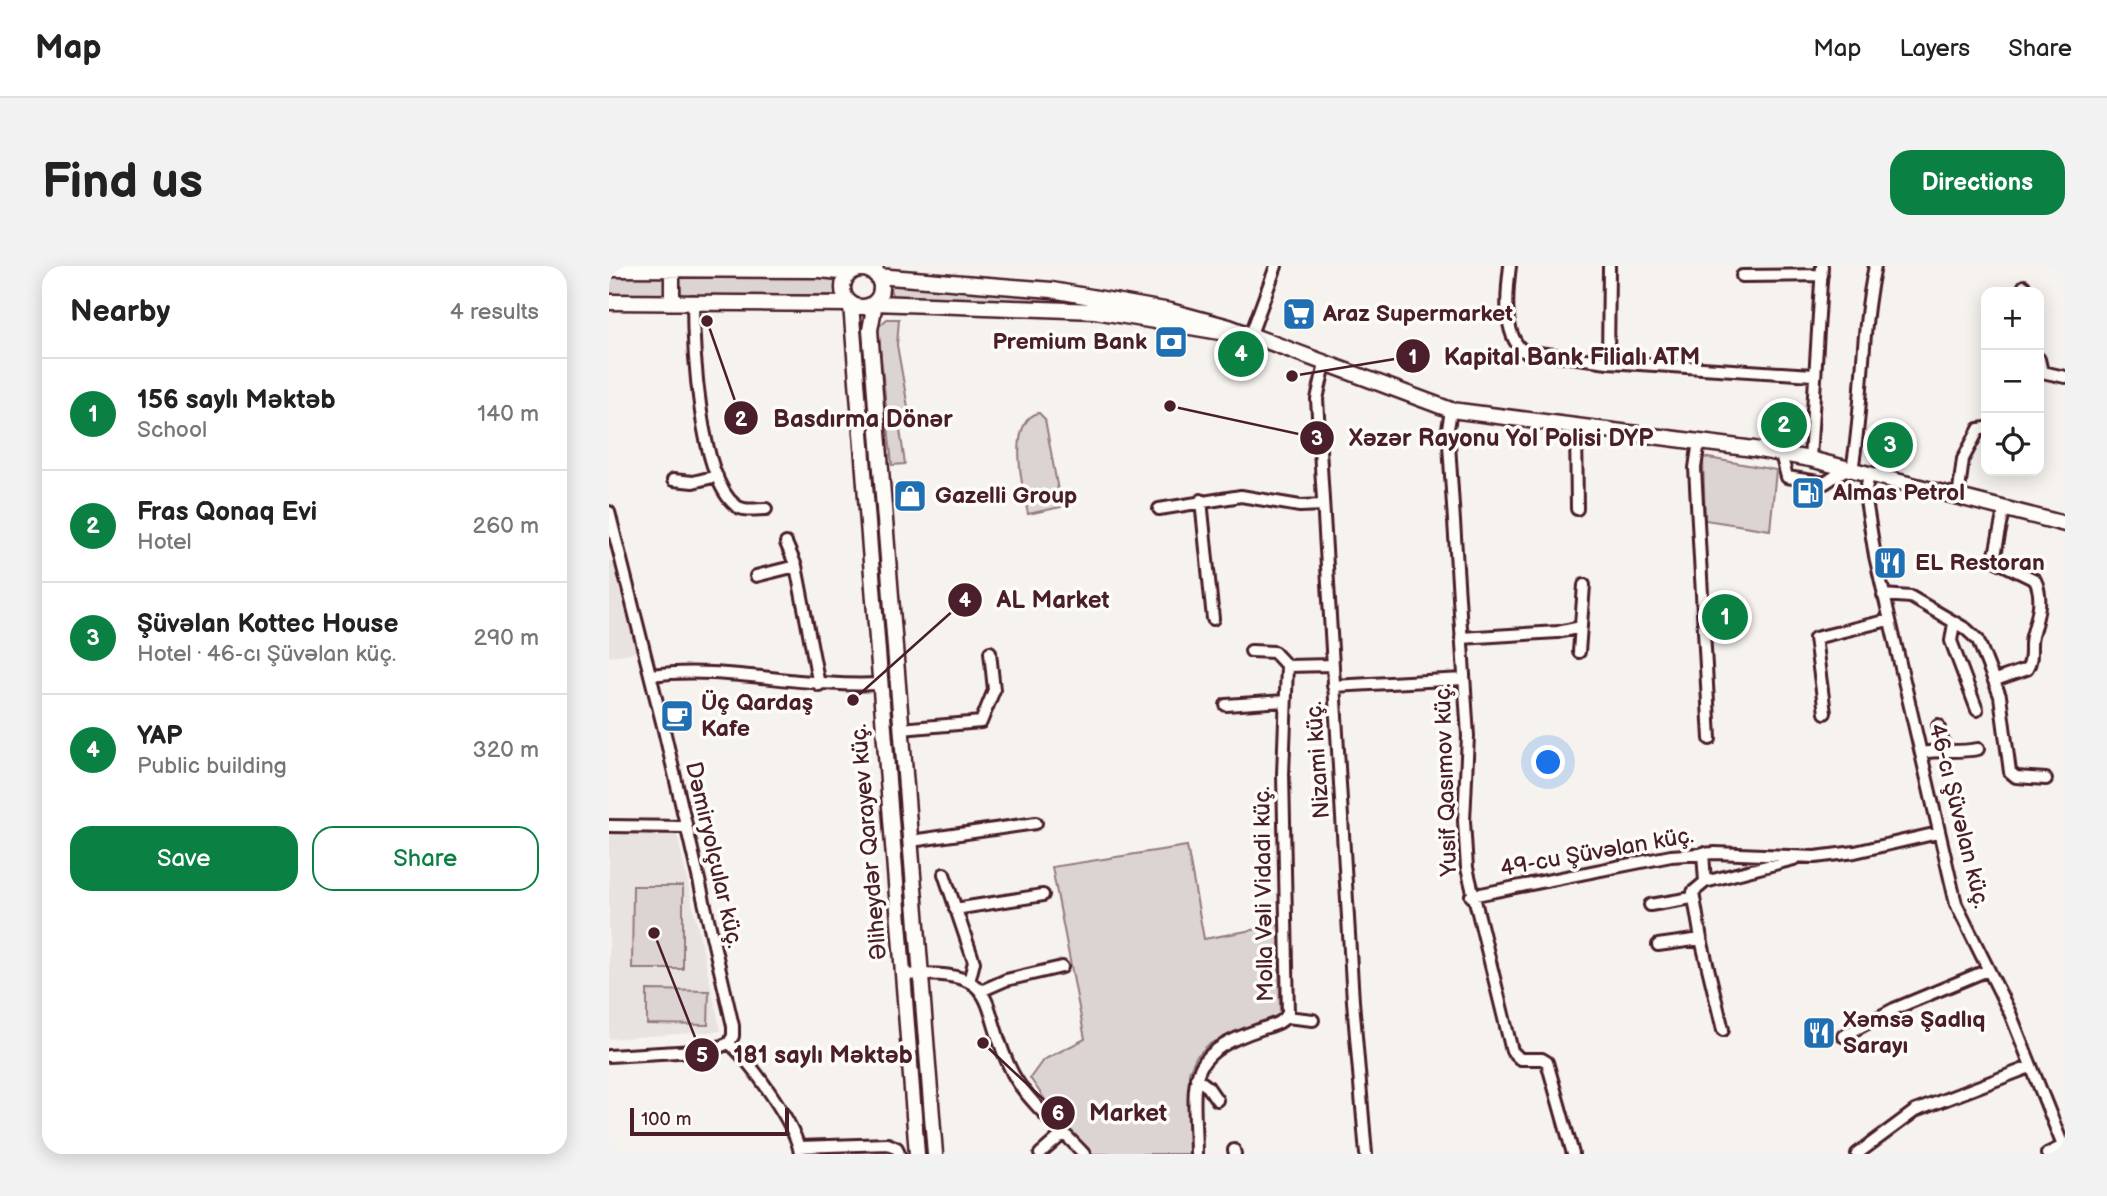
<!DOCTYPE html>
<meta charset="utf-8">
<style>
body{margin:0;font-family:"Balsamiq Sans",sans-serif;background:#f2f2f2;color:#222}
.controls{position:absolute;right:21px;top:21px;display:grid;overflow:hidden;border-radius:14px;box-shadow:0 4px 18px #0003}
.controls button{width:63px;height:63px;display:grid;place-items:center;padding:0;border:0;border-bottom:2px solid #e0e0e0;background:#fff;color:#222;font:35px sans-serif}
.scale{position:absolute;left:21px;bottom:18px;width:159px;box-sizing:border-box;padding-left:7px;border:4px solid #4a1f2b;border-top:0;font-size:19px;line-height:24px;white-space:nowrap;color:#4a1f2b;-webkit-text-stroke:5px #fdfcf7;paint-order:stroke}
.you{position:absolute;left:940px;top:497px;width:24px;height:24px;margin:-18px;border:5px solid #fff;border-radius:50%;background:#1a73e8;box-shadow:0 0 0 10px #1a73e833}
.badge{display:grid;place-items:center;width:46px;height:46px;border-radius:50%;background:#0b8043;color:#fff;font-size:23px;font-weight:700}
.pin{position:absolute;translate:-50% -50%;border:4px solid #fff;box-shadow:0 2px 7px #0006}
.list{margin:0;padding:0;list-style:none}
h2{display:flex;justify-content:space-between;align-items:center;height:91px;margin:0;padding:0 28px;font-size:30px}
h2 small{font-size:23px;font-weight:400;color:#767676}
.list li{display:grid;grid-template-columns:46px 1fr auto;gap:21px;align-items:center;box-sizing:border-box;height:112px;padding:0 28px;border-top:2px solid #e0e0e0}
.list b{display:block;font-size:26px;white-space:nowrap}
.list p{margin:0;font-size:23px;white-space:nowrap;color:#767676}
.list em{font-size:23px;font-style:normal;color:#767676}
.actions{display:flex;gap:14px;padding:21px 28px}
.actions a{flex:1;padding:16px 0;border:2px solid #0b8043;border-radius:21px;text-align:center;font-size:24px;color:#0b8043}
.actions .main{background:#0b8043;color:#fff}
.icon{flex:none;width:38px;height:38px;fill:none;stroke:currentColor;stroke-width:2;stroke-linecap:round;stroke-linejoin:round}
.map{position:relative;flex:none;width:1456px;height:888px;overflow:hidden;border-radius:21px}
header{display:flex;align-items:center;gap:42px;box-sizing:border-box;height:98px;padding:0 35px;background:#fff;border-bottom:2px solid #e0e0e0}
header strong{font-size:33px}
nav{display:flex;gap:38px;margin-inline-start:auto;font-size:24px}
.intro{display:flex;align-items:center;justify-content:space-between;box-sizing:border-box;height:168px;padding:0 42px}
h1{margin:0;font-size:49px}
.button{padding:18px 32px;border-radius:21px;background:#0b8043;color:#fff;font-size:24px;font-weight:700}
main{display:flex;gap:42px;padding:0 42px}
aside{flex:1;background:#fff;border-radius:21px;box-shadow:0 4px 18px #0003}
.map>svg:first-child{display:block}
.built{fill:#e9e3e0}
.green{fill:#dcd4d2;stroke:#937a7e;stroke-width:2}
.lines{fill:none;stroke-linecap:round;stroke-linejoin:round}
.minor-casing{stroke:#4a1f2b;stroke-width:16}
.major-casing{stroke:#4a1f2b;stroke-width:19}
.minor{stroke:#fdfcf7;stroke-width:10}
.major{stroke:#fdfcf7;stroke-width:14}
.labels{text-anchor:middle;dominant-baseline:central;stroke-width:7;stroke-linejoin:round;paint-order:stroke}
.poi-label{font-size:23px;font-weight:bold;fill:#4a1f2b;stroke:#fdfcf7;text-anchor:start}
.street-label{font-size:23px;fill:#4a1f2b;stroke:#fdfcf7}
.leader{fill:none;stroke:#4a1f2b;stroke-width:2.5}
.callout-dot{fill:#4a1f2b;stroke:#fdfcf7;stroke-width:2.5}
.mark-label{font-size:21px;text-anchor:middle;font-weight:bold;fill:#fff}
.callout-label{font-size:24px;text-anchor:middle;font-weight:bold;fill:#4a1f2b;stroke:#fdfcf7;stroke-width:7;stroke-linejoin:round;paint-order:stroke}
</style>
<header>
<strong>Map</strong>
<nav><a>Map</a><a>Layers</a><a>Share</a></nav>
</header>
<div class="intro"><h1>Find us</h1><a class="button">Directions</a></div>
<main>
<aside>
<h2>Nearby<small>4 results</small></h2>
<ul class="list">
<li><span class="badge">1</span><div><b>156 saylı Məktəb</b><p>School</p></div><em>140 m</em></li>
<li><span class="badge">2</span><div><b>Fras Qonaq Evi</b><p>Hotel</p></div><em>260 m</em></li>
<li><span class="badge">3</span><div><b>Şüvəlan Kottec House</b><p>Hotel · 46-cı Şüvəlan küç.</p></div><em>290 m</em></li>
<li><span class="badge">4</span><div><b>YAP</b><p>Public building</p></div><em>320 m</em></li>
</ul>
<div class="actions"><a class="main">Save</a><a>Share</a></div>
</aside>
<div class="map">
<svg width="1456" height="888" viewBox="0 0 1456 888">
<rect width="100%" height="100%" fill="#f6f3ef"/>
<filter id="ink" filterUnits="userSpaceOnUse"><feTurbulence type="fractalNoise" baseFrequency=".0143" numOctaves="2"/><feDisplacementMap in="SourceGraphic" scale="14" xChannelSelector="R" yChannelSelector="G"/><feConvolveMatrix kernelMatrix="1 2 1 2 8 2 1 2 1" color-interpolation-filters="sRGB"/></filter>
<g filter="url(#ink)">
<path class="built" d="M 0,293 L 8,303 L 27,386 L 0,391 Z
M 0,568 L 68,568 L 112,765 L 0,773 Z"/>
<path class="green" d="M 71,9 L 227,11 L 227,29 L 72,29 Z
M 55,10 L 55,29 L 0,29 L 0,11 Z
M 284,17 L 467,31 L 468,37 L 284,31 L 281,23 Z
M 278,53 L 290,53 L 288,79 L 300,147 L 289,150 L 296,198 L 283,199 L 269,61 Z
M 430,147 L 436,153 L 452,241 L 419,248 C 414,225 397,154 430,147 Z
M 1094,191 L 1167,204 L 1161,264 L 1096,254 Z
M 578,580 L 595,673 L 670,659 L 671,750 L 600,778 L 587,791 L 580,806 L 581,888 L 482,888 L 444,845 L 421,812 L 434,794 L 476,773 L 443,601 Z
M 24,620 L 74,620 L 74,703 L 23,703 Z
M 38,724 L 100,725 L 99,759 L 38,758 Z"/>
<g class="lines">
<defs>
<path id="minor" d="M 901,0 C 898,24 893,67 914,85 L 999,96 L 1204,109
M 1133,10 L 1213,9
M 1415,20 L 1417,26
M 84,35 C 84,80 90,209 126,239 C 134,246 147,243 157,243
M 641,71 L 667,0
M 1430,93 L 1433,106 L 1456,111
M 999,96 L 1000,0
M 716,98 L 708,133 L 744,735 L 757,888
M 842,144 L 839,163 L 859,470 L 855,555 L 858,602 L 903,785 L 911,793 L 933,793 L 938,796 L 964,888
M 967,162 L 968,243
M 1090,175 L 1086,202 L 1101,473
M 1172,188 L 1178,211 L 1216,217 L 1237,203
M 1201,193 L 1213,0
M 1243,204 C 1255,137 1251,67 1266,0
M 1260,209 L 1256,228 L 1266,290 L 1347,638 L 1401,747 L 1456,885
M 64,214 L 84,216 L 108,210
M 1349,232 L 1354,193 L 1370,163 L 1377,162
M 592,234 L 604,353
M 550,243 L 632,230 L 691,240 L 714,239
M 0,246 L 55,464 L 124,760 L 124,770 L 120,777
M 177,277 L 187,300 L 210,419
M 147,310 L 187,300
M 1274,329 L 1302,331 L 1357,363 L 1369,374 L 1391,430 L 1401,506 L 1407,511 L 1437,513
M 1345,357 L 1342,375 L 1368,444
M 852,372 L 949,366 L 972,361
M 642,385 L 665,386 L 678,400
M 970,386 L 975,319
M 42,409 C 115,399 194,422 270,418
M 1386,414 L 1418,403 C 1425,392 1420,382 1423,370 C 1428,352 1435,332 1426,314 L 1385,294 L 1395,244
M 724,420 L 855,413
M 617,439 L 676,435
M 1216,447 L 1206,372 L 1280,354
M 1329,459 L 1336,483
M 292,463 L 372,456 L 385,424 L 381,386
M 1312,487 C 1333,483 1348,487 1369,483
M 0,560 L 77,561
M 302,575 L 427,557
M 1094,587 L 1096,616
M 335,608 L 365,696 L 360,716
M 862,630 L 1062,590 L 1106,587 L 1206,591 L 1246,586 L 1329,567
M 1041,639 L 1083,632
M 346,643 L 434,629
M 1049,679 L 1092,673
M 294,709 C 399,702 368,740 404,808 C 418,835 454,865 475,888
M 372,725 L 397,714 L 453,701
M 677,751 L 704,754
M 1114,764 L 1092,673 L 1084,626 L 1096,616 L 1185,593
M 1234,770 L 1285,743 L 1379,704
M 120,777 C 142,796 188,860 191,888
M 0,790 L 103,784 L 120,777
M 587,812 L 599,821 L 608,834
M 190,881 L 279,878 L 288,882 L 290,888
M 625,884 L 626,888
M 431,888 L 455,867
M 587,888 C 586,813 572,790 652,763 C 663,759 674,758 679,747 L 674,508 L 678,400 L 723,399
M 1248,888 L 1306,845 L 1421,801
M 1438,888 L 1454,880"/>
<path id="major" d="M 266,0 L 268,10 L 443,24 L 561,45 L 620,61 L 842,144 L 1145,183 L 1201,193 L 1456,258
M234 22a19 19 0 1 1 38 0a19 19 0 1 1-38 0Z
M 0,3 L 211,4 L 241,7 L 243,0
M 63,35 L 63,3
M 0,36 L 242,38 L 308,888
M 326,888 L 261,64 L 266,37 L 486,45 L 641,71"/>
</defs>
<use href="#minor" class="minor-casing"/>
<use href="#major" class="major-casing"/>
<use href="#minor" class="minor"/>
<use href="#major" class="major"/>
</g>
</g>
<defs>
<symbol id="supermarket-square" viewBox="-11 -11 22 22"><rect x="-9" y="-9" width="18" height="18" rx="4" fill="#1f6fb2" stroke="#fdfcf7"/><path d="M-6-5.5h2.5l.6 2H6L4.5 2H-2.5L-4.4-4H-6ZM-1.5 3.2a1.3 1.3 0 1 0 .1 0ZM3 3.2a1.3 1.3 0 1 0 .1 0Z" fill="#fff"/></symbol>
<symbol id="bank-square" viewBox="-11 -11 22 22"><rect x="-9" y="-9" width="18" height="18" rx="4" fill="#1f6fb2" stroke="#fdfcf7"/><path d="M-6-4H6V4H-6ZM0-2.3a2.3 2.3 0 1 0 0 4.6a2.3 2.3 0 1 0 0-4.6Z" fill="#fff"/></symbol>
<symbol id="fuel-square" viewBox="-11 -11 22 22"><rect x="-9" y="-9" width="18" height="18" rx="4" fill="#1f6fb2" stroke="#fdfcf7"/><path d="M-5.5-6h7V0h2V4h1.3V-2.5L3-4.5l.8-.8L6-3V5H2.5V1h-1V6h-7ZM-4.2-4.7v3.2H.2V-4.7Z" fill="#fff"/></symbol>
<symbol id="shop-square" viewBox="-11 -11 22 22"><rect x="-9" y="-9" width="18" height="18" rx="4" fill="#1f6fb2" stroke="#fdfcf7"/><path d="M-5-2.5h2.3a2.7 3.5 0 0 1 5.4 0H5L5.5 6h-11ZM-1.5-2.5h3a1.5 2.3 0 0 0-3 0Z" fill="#fff"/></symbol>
<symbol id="restaurant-square" viewBox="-11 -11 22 22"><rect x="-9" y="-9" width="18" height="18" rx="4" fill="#1f6fb2" stroke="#fdfcf7"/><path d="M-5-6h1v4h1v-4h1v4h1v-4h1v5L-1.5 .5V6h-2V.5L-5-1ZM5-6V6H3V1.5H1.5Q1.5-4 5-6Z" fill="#fff"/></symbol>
<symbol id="cafe-square" viewBox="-11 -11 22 22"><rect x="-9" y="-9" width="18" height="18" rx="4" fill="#1f6fb2" stroke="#fdfcf7"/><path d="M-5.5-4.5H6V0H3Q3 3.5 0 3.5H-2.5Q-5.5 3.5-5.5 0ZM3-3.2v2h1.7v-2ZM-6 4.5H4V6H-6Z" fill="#fff"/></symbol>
</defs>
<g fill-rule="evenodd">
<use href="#supermarket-square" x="671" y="29" width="38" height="38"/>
<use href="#bank-square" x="543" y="57" width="38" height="38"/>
<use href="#fuel-square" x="1180" y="208" width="38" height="38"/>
<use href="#shop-square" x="282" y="211" width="38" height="38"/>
<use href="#restaurant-square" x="1262" y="278" width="38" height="38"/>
<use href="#cafe-square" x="49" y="431" width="38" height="38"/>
<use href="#restaurant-square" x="1191" y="748" width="38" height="38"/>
</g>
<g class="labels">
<g class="poi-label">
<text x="714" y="48">Araz Supermarket</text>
<text x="538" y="76" text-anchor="end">Premium Bank</text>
<text x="1224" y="227">Almas Petrol</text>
<text x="326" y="230">Gazelli Group</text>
<text x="1306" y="297">EL Restoran</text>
<text x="92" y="437">Üç Qardaş<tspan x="92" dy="26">Kafe</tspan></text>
<text x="1234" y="754">Xəmsə Şadlıq<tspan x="1234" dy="26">Sarayı</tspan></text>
</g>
<g class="street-label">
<text transform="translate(709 494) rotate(-94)">Nizami küç.</text>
<text transform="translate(837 514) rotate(-92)">Yusif Qasımov küç.</text>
<text transform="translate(1350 550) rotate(76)">46-cı Şüvəlan küç.</text>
<text transform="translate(260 576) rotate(-95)">Əliheydər Qarayev küç.</text>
<text transform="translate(988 586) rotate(-10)">49-cu Şüvəlan küç.</text>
<text transform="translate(105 589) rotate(77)">Dəmiryolçular küç.</text>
<text transform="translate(655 628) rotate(-91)">Molla Vəli Vidadi küç.</text>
</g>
</g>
<path class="leader" d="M683 110L804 90M98 55L132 152M561 140L708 172M244 434L356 334M45 667L93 789M374 777L449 847"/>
<g class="callout-dot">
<circle cx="683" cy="110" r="7"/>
<circle cx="98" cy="55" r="7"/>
<circle cx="561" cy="140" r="7"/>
<circle cx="244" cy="434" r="7"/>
<circle cx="45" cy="667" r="7"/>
<circle cx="374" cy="777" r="7"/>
<circle cx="804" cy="90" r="18"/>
<circle cx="132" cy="152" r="18"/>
<circle cx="708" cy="172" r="18"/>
<circle cx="356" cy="334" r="18"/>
<circle cx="93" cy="789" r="18"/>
<circle cx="449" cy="847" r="18"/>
</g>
<g class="mark-label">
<text x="804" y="98">1</text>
<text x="132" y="160">2</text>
<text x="708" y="179">3</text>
<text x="356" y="341">4</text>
<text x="93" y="796">5</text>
<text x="449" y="854">6</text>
</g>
<g class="callout-label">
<text x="963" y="99">Kapital Bank Filialı ATM</text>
<text x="254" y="161">Basdırma Dönər</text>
<text x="892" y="180">Xəzər Rayonu Yol Polisi DYP</text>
<text x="444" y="342">AL Market</text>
<text x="214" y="797">181 saylı Məktəb</text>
<text x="519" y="855">Market</text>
</g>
</svg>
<div class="controls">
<button>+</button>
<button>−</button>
<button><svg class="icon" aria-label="locate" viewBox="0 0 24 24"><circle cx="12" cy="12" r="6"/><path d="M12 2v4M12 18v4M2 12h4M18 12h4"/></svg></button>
</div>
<div class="scale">100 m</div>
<div class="you"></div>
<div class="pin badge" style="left:1116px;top:351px">1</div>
<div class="pin badge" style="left:1175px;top:159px">2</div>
<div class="pin badge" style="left:1281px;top:179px">3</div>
<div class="pin badge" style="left:632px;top:88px">4</div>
</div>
</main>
